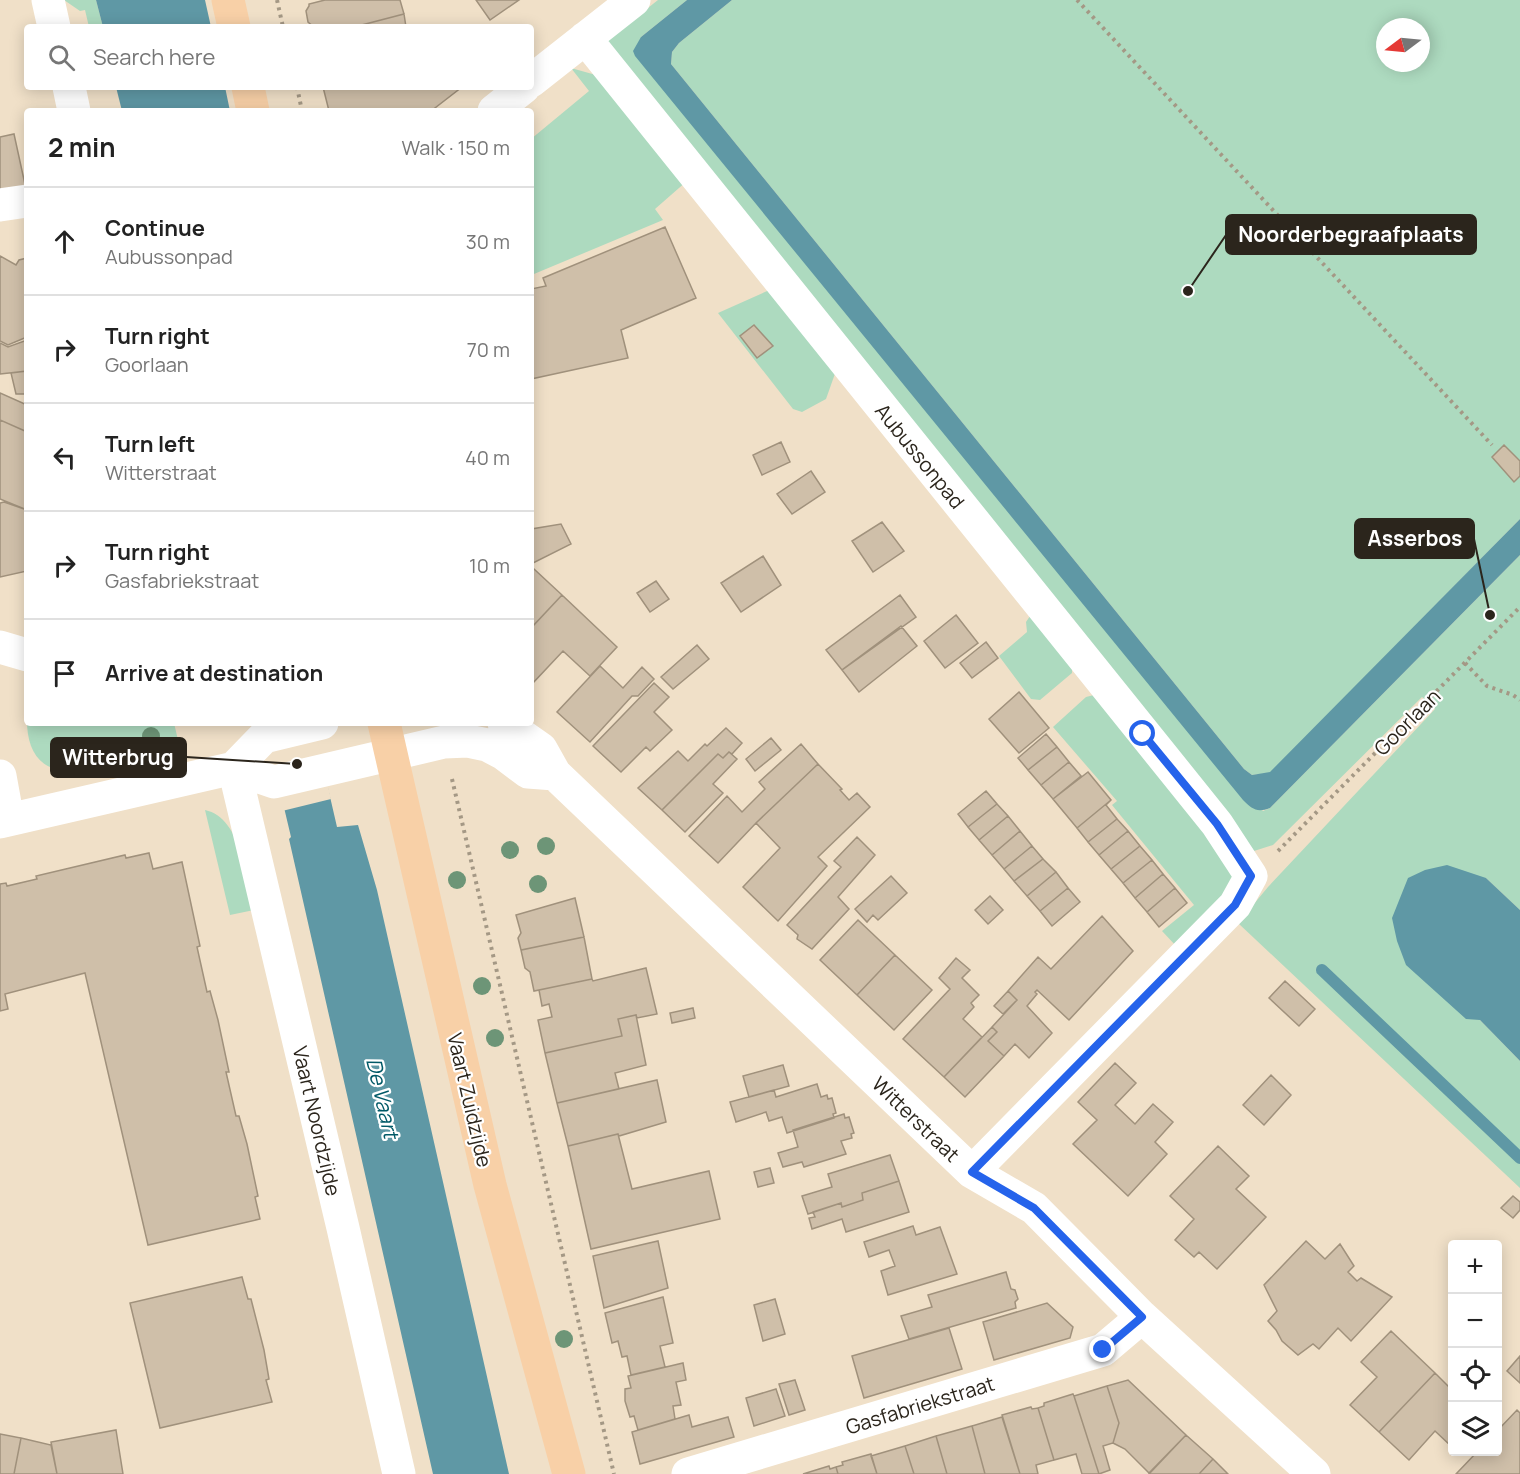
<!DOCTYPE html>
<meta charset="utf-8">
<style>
body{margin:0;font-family:Manrope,sans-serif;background:#f2f2f2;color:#222}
.controls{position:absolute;right:18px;bottom:18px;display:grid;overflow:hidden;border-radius:6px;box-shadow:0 3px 15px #0003}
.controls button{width:54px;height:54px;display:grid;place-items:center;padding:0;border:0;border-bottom:2px solid #e0e0e0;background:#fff;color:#222;font:30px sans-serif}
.compass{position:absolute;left:1376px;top:18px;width:54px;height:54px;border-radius:50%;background:#fff;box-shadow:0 3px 15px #0003;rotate:254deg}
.stop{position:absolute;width:18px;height:18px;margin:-14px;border:4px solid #2563eb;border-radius:50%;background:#fff}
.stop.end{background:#2563eb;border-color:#fff;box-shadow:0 2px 6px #0008}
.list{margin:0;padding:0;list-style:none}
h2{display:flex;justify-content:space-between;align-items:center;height:78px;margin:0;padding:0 24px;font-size:26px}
h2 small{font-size:20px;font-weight:400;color:#767676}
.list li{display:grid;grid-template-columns:39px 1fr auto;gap:18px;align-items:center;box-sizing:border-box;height:108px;padding:0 24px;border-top:2px solid #e0e0e0}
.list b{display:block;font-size:22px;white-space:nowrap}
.list p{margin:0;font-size:20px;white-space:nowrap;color:#767676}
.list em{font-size:20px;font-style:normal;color:#767676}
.icon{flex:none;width:33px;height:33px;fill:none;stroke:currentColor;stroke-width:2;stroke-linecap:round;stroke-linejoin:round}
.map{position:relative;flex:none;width:1520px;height:1474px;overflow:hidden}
.search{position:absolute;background:#fff;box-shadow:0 3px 15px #0003;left:24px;top:24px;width:510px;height:66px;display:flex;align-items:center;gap:15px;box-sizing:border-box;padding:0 21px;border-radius:6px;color:#767676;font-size:22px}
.panel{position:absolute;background:#fff;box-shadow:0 3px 15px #0003;left:24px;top:108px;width:510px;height:618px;border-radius:6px}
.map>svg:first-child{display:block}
.green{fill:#addabf;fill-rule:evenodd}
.water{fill:#5f98a5}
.pier{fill:#f0e0c8}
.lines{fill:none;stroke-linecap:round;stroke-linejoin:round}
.stream{stroke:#5f98a5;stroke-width:12}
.building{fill:#cfbfa9;stroke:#a0917c;stroke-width:1.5}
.path{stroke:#a49885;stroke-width:4;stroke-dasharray:3 4.5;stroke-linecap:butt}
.minor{stroke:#fff;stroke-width:33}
.major{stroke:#f8d0a7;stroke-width:33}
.tree{fill:#6d9577}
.route{stroke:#2563eb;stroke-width:8}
.labels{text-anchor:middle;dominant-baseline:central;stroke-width:4.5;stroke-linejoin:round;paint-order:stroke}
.street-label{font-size:20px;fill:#2b251c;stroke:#fff}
.water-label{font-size:21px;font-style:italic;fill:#015967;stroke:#fff}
.leader{fill:none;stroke:#2b251c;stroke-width:2}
.callout-dot{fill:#2b251c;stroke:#fff;stroke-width:2}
.callout{fill:#2b251c;stroke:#2b251c;stroke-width:2}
.callout-label{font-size:21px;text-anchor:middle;font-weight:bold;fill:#fff}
</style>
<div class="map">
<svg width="1520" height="1474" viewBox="0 0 1520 1474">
<rect width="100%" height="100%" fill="#f0e0c8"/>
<path class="green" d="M 64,0 L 96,0 L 103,27 L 89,27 L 85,10 L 80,11 Z
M 658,0 L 687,0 L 641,37 L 1263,811 L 1270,808 L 1520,555 L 1520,910 L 1486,878 L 1480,1020 L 1520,1061 L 1520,1188 L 1238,923 L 1268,887 L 1435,709 L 1422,697 L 1273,845 L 1254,851 L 605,42 Z
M 732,0 L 1520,0 L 1520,519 L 1270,773 L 1252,775 L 1244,769 L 671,64 L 672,52 L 679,43 ZM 1385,27 L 1421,27 L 1421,63 L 1385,63 Z
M 571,68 L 603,77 L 687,181 L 655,209 L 663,220 L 534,274 L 531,262 L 531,139 L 589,91 Z
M 774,288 L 837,368 L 826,399 L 802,412 L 793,409 L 718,313 Z
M 1032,613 L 1072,662 L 1072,673 L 1040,700 L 1031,699 L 999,656 L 1027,632 L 1026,622 Z
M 1094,695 L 1230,859 L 1234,882 L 1177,947 L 1162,931 L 1194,905 L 1112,805 L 1117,801 L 1053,727 L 1086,697 Z
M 27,716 L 27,723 L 174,723 L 178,740 L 162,750 L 72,771 C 37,772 26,747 27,716 Z
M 205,810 C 242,818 246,879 254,910 L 230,915 Z"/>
<path class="water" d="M 96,0 L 205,0 L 211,27 L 103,27 Z
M 687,0 L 732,0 L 679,43 L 672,52 L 671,64 L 1244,769 L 1252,775 L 1270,772 L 1520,519 L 1520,555 L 1270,808 C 1257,813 1252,809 1243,800 L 635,56 L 633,51 L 641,37 Z
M 116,87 L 225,87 L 230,111 L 122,111 Z
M 264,723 L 313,723 L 337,827 L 358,825 L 377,890 L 509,1474 L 433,1474 L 289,839 L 291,837 Z
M 1447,865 L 1486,878 L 1520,910 L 1520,1061 L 1480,1020 L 1466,1019 L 1406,965 L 1397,941 L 1392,918 L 1408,878 L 1425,870 Z"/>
<path class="pier" d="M 261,723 L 314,723 L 331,799 L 282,811 Z"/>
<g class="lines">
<path class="stream" d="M 1322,970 L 1520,1158"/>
</g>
<path class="building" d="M 325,0 L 400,0 L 404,14 L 354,27 L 314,27 L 308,22 L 306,11 L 309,6 L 309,4 Z
M 476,0 L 519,0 L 490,20 Z
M 404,14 L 406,27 L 354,27 Z
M 323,87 L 462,87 L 431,111 L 329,111 Z
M 14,134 L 26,189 L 0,194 L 0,137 Z
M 665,227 L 696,298 L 621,330 L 628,358 L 531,379 L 531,289 L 546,286 L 543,278 Z
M 0,256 L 16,265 L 19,260 L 27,258 L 27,337 L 8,345 L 0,341 Z
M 754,325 L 773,346 L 757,358 L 740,336 Z
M 27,340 L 27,371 L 0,374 L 0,343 L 8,347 Z
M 27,371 L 27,394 L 16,394 L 11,373 Z
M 0,393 L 27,405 L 25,431 L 0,420 Z
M 0,420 L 25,431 L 25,435 L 27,434 L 27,510 L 0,499 Z
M 781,442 L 790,462 L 762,475 L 753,455 Z
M 1504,445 L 1520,461 L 1520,476 L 1514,482 L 1492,457 Z
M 811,471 L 825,492 L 792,514 L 777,494 Z
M 4,502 L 27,510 L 27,571 L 0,577 L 0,503 Z
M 882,522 L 904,551 L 873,572 L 852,541 Z
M 561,524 L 571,544 L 531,564 L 531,527 L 531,529 Z
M 763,556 L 781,585 L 741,612 L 721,583 Z
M 534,569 L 562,595 L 531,628 L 531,570 Z
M 656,581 L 669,599 L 650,612 L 637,593 Z
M 562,595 L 617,647 L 590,676 L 563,651 L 531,685 L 531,628 Z
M 900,595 L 916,617 L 842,670 L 826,650 Z
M 956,615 L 978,643 L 945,668 L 924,641 Z
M 901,626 L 917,646 L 859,692 L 842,670 Z
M 986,642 L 998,658 L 972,678 L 960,663 Z
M 697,645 L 709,659 L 673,689 L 661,677 Z
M 600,666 L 623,688 L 642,667 L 654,679 L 638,696 L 632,696 L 590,742 L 557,712 Z
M 654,683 L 669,697 L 654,712 L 672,730 L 650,751 L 646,747 L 621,772 L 593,746 Z
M 1019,692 L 1049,728 L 1019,753 L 989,719 Z
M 726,728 L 742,743 L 732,754 L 729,752 L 723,758 L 718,754 L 662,810 L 638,788 L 678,751 L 688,761 L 705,744 L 707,746 Z
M 1046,734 L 1057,747 L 1028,770 L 1018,758 Z
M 771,738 L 781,750 L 755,771 L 746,759 Z
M 801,744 L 818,764 L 756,823 L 718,863 L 689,836 L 727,796 L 742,812 L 765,789 L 759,782 Z
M 1057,747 L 1069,762 L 1041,785 L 1028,770 Z
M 729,752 L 737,759 L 713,784 L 723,793 L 685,832 L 662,810 L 718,754 L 723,758 Z
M 1069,762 L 1081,776 L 1053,799 L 1041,785 Z
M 818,764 L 842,789 L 840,790 L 849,800 L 857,793 L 870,807 L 818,857 L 827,866 L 778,921 L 743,887 L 780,848 L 756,823 Z
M 1088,772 L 1111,800 L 1077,828 L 1053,799 Z
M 986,791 L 997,804 L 968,827 L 958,814 Z
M 1111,800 L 1106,805 L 1117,819 L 1088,842 L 1077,828 Z
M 997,804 L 1008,816 L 979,840 L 968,827 Z
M 1008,816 L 1020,831 L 992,855 L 979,840 Z
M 1117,819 L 1128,831 L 1099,855 L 1088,842 Z
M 1020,831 L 1032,846 L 1004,869 L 992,855 Z
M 1128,831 L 1140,846 L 1111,869 L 1099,855 Z
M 857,837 L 875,855 L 838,897 L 849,909 L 812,949 L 797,939 L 798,935 L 787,925 L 841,867 L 834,861 Z
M 1032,846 L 1043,859 L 1014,881 L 1004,869 Z
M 1140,846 L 1152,860 L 1123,883 L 1111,869 Z
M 149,853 L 153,869 L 182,862 L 200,946 L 197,947 L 207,992 L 210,991 L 218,1020 L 229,1072 L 226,1072 L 236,1116 L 239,1116 L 247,1144 L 258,1196 L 255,1197 L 260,1219 L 148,1245 L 85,973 L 5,994 L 8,1009 L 0,1011 L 0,884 L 6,883 L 7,886 L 37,879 L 36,876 L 125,855 L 126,858 Z
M 1043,859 L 1056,872 L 1027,896 L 1014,881 Z
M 1152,860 L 1163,874 L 1135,898 L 1123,883 Z
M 1056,872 L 1068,888 L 1040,911 L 1027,896 Z
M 1163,874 L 1175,888 L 1147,912 L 1135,898 Z
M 891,876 L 907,893 L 878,920 L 873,915 L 867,922 L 855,909 Z
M 1068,888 L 1080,902 L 1052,926 L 1040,911 Z
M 1175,888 L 1187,903 L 1159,927 L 1147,912 Z
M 990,896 L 1003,910 L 988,924 L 975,910 Z
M 575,898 L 584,937 L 521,950 L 518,938 L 521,933 L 516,915 Z
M 1102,916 L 1133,951 L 1069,1020 L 1037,990 L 1035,992 L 1037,994 L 1027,1006 L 1052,1033 L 1029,1058 L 1015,1044 L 1004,1056 L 988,1041 L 997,1032 L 992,1027 L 1017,1000 L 1008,991 L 1038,957 L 1051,969 Z
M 858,920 L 895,955 L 857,995 L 820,960 Z
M 584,937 L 592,979 L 534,991 L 530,972 L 525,968 L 521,950 Z
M 895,955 L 932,990 L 894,1030 L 857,995 Z
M 956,958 L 970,970 L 962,978 L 979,995 L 971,1003 L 974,1007 L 963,1019 L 982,1037 L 944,1077 L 903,1039 L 950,989 L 939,978 Z
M 646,968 L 657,1014 L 637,1018 L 636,1015 L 618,1019 L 622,1036 L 545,1053 L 538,1020 L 552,1017 L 549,1004 L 542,1006 L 539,990 L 592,979 L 593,981 Z
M 1285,981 L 1315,1009 L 1299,1026 L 1269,998 Z
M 1008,991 L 1017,1000 L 1003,1014 L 994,1006 Z
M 693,1008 L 695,1018 L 672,1023 L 670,1013 Z
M 636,1015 L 646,1065 L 615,1073 L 619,1089 L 557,1103 L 545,1053 L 622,1036 L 618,1019 Z
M 992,1027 L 997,1032 L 988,1041 L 1004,1056 L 965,1097 L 944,1077 Z
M 1115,1063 L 1136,1083 L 1115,1105 L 1135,1124 L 1153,1104 L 1173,1122 L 1155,1142 L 1167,1154 L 1128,1196 L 1073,1144 L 1097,1120 L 1078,1102 Z
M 783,1065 L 789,1086 L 749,1097 L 743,1076 Z
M 1271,1075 L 1291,1095 L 1264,1125 L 1243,1105 Z
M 657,1080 L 666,1122 L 619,1136 L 618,1134 L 568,1146 L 557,1103 Z
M 817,1084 L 821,1097 L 827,1095 L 828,1099 L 832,1098 L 836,1113 L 833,1114 L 834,1118 L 787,1133 L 782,1117 L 769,1121 L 766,1112 L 736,1122 L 730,1102 L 774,1090 L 776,1097 Z
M 844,1114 L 845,1118 L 849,1117 L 854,1133 L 851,1134 L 852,1138 L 841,1141 L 846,1154 L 804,1167 L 802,1162 L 783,1167 L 778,1153 L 798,1147 L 793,1130 Z
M 618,1134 L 632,1189 L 709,1171 L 720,1219 L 591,1249 L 568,1146 Z
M 1218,1146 L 1249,1176 L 1236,1189 L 1266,1217 L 1217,1269 L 1199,1252 L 1194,1257 L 1175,1240 L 1194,1219 L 1170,1196 Z
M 890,1155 L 899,1181 L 862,1193 L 863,1200 L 842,1207 L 841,1203 L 808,1214 L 802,1196 L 832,1187 L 828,1174 Z
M 770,1168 L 774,1183 L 758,1187 L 754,1172 Z
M 899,1181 L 909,1212 L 846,1232 L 842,1219 L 812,1229 L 809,1218 L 815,1217 L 813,1212 L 841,1203 L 842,1207 L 863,1200 L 862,1193 Z
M 1513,1196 L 1520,1202 L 1520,1210 L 1513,1218 L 1501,1208 Z
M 913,1226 L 916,1235 L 940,1227 L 957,1274 L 888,1295 L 881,1271 L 895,1266 L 889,1250 L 869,1257 L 864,1242 Z
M 658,1241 L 668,1288 L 604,1308 L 593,1256 Z
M 1306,1241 L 1325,1259 L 1340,1244 L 1354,1266 L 1348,1272 L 1357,1281 L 1361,1278 L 1392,1297 L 1351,1341 L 1338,1328 L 1319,1349 L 1313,1344 L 1298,1355 L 1282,1341 L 1276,1330 L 1268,1321 L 1277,1311 L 1264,1285 Z
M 1006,1272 L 1011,1289 L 1015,1290 L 1018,1299 L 1015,1302 L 1016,1308 L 909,1339 L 901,1316 L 932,1307 L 928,1295 Z
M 242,1277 L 248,1299 L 251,1299 L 264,1350 L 269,1379 L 266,1380 L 272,1402 L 160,1428 L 130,1303 Z
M 663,1297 L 673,1343 L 660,1346 L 665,1367 L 631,1375 L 627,1356 L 622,1357 L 618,1341 L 612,1343 L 605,1313 Z
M 775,1299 L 785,1334 L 763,1341 L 754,1305 Z
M 1047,1303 L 1073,1327 L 1070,1338 L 994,1360 L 983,1322 Z
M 949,1328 L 962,1369 L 864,1398 L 852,1356 Z
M 1391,1331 L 1435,1373 L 1379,1432 L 1350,1405 L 1377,1377 L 1361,1362 Z
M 1520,1356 L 1520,1383 L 1507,1371 Z
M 683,1363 L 686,1380 L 676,1382 L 681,1405 L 673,1406 L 675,1419 L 638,1430 L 634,1416 L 630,1417 L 625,1401 L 625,1389 L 631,1388 L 628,1376 Z
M 1435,1373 L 1452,1390 L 1452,1444 L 1451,1446 L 1435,1431 L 1409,1460 L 1379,1432 Z
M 795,1380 L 805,1410 L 789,1415 L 779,1384 Z
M 1128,1380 L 1186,1435 L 1149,1473 L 1125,1449 L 1113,1443 L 1119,1423 L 1107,1386 Z
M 1107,1386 L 1119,1423 L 1113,1443 L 1103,1446 L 1110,1470 L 1099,1474 L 1074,1396 Z
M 776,1389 L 785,1416 L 754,1426 L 746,1398 Z
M 1073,1394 L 1074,1396 L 1099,1474 L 1082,1474 L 1076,1454 L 1054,1460 L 1038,1408 L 1044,1406 L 1044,1403 Z
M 1031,1407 L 1032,1409 L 1038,1408 L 1054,1460 L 1036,1465 L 1038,1474 L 1020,1474 L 1002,1415 Z
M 1517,1410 L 1520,1413 L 1520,1474 L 1456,1474 L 1477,1452 L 1498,1452 L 1498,1430 Z
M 689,1415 L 692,1427 L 728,1417 L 734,1437 L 640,1464 L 632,1432 Z
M 1002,1417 L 1020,1474 L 985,1474 L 972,1426 Z
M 972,1426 L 985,1474 L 947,1474 L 936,1436 Z
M 116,1430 L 123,1474 L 57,1474 L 51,1442 Z
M 0,1434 L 21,1438 L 14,1474 L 0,1474 Z
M 1186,1435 L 1213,1459 L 1199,1474 L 1149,1474 Z
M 936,1436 L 947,1474 L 914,1474 L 905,1446 Z
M 21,1438 L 51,1445 L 57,1474 L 14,1474 Z
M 905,1446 L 914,1474 L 877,1474 L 871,1456 Z
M 871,1454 L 877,1474 L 838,1474 L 836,1467 L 843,1465 L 842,1462 Z
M 1213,1459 L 1228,1474 L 1199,1474 Z
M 829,1466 L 830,1469 L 836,1467 L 838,1474 L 803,1474 Z"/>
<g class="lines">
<path class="path" d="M 277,0 L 283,27
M 1077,0 L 1492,445
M 297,87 L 302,111
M 1465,663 L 1487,686 L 1513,695 L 1520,700
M 452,779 L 614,1474
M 1278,851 L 1520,607"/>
<path class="minor" d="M 48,0 L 54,27
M 585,38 L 1217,824 L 1251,876 L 1235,905 L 972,1172
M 531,81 L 634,0
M 69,87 L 74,111
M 494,111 L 524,87
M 0,205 L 27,201
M 0,647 L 27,655
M 322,723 L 264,737 L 234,768 L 274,782 L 444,742 L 468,741 L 487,745 L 504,754 L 528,772 L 555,774
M 504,723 L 541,749 L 555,774 L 972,1172 L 1034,1208 L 1142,1317 L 1314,1474
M 0,776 L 8,820
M 0,822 L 234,768 L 343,1228 L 399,1474
M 688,1474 L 1103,1350 L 1142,1317"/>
<path class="major" d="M 228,0 L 234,27
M 248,87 L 253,111
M 384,723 L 490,1185 L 569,1474"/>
</g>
<g class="tree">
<circle cx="151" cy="736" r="9"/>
<circle cx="546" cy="846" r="9"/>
<circle cx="510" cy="850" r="9"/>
<circle cx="457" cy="880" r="9"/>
<circle cx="538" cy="884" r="9"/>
<circle cx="482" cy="986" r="9"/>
<circle cx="495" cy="1038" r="9"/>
<circle cx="564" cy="1339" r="9"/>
</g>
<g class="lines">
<path class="route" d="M 1103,1350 L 1142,1317 L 1034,1208 L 972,1172 L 1235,905 L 1251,876 L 1217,824 L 1143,734"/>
</g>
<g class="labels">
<g class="street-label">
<text transform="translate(920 456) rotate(51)">Aubussonpad</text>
<text transform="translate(1407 722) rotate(-45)">Goorlaan</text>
<text transform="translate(470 1100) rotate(77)">Vaart Zuidzijde</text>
<text transform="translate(916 1119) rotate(44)">Witterstraat</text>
<text transform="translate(317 1121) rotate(77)">Vaart Noordzijde</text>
<text transform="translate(920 1405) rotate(-17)">Gasfabriekstraat</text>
</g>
<g class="water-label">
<text transform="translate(383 1098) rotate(77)">De Vaart</text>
</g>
</g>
<path class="leader" d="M1188 291L1226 235M1490 615L1474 539M297 764L186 757"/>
<g class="callout-dot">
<circle cx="1188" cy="291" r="6"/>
<circle cx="1490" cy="615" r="6"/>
<circle cx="297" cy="764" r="6"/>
</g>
<g class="callout">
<rect x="1226" y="215" width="250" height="39" rx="6"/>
<rect x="1355" y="519" width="119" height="39" rx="6"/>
<rect x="51" y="738" width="135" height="39" rx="6"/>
</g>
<g class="callout-label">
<text x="1351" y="242">Noorderbegraafplaats</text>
<text x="1415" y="546">Asserbos</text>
<text x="118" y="765">Witterbrug</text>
</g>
</svg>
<div class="controls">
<button>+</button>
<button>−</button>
<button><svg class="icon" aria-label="locate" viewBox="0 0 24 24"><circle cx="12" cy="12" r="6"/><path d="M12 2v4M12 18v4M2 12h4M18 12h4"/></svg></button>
<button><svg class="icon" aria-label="layers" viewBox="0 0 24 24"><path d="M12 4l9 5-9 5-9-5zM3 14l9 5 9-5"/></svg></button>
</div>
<svg class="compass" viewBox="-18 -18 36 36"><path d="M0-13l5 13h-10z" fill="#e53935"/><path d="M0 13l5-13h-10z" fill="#767676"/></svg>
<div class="stop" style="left:1143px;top:734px"></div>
<div class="stop end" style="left:1103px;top:1350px"></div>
<div class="search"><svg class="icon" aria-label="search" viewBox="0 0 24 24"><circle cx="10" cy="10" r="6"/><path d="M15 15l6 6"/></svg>Search here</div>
<section class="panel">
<h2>2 min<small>Walk · 150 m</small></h2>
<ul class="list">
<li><svg class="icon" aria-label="ahead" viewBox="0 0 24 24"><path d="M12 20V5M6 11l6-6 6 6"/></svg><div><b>Continue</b><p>Aubussonpad</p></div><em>30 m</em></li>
<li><svg class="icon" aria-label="right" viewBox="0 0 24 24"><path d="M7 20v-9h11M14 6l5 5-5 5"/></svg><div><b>Turn right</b><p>Goorlaan</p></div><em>70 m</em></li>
<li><svg class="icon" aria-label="left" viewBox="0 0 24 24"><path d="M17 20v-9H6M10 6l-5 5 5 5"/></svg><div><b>Turn left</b><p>Witterstraat</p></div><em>40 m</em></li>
<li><svg class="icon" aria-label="right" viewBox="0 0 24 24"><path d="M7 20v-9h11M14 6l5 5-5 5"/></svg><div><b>Turn right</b><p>Gasfabriekstraat</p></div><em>10 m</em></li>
<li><svg class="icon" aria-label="arrive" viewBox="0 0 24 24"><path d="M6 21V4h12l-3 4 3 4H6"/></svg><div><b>Arrive at destination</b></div></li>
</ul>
</section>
</div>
